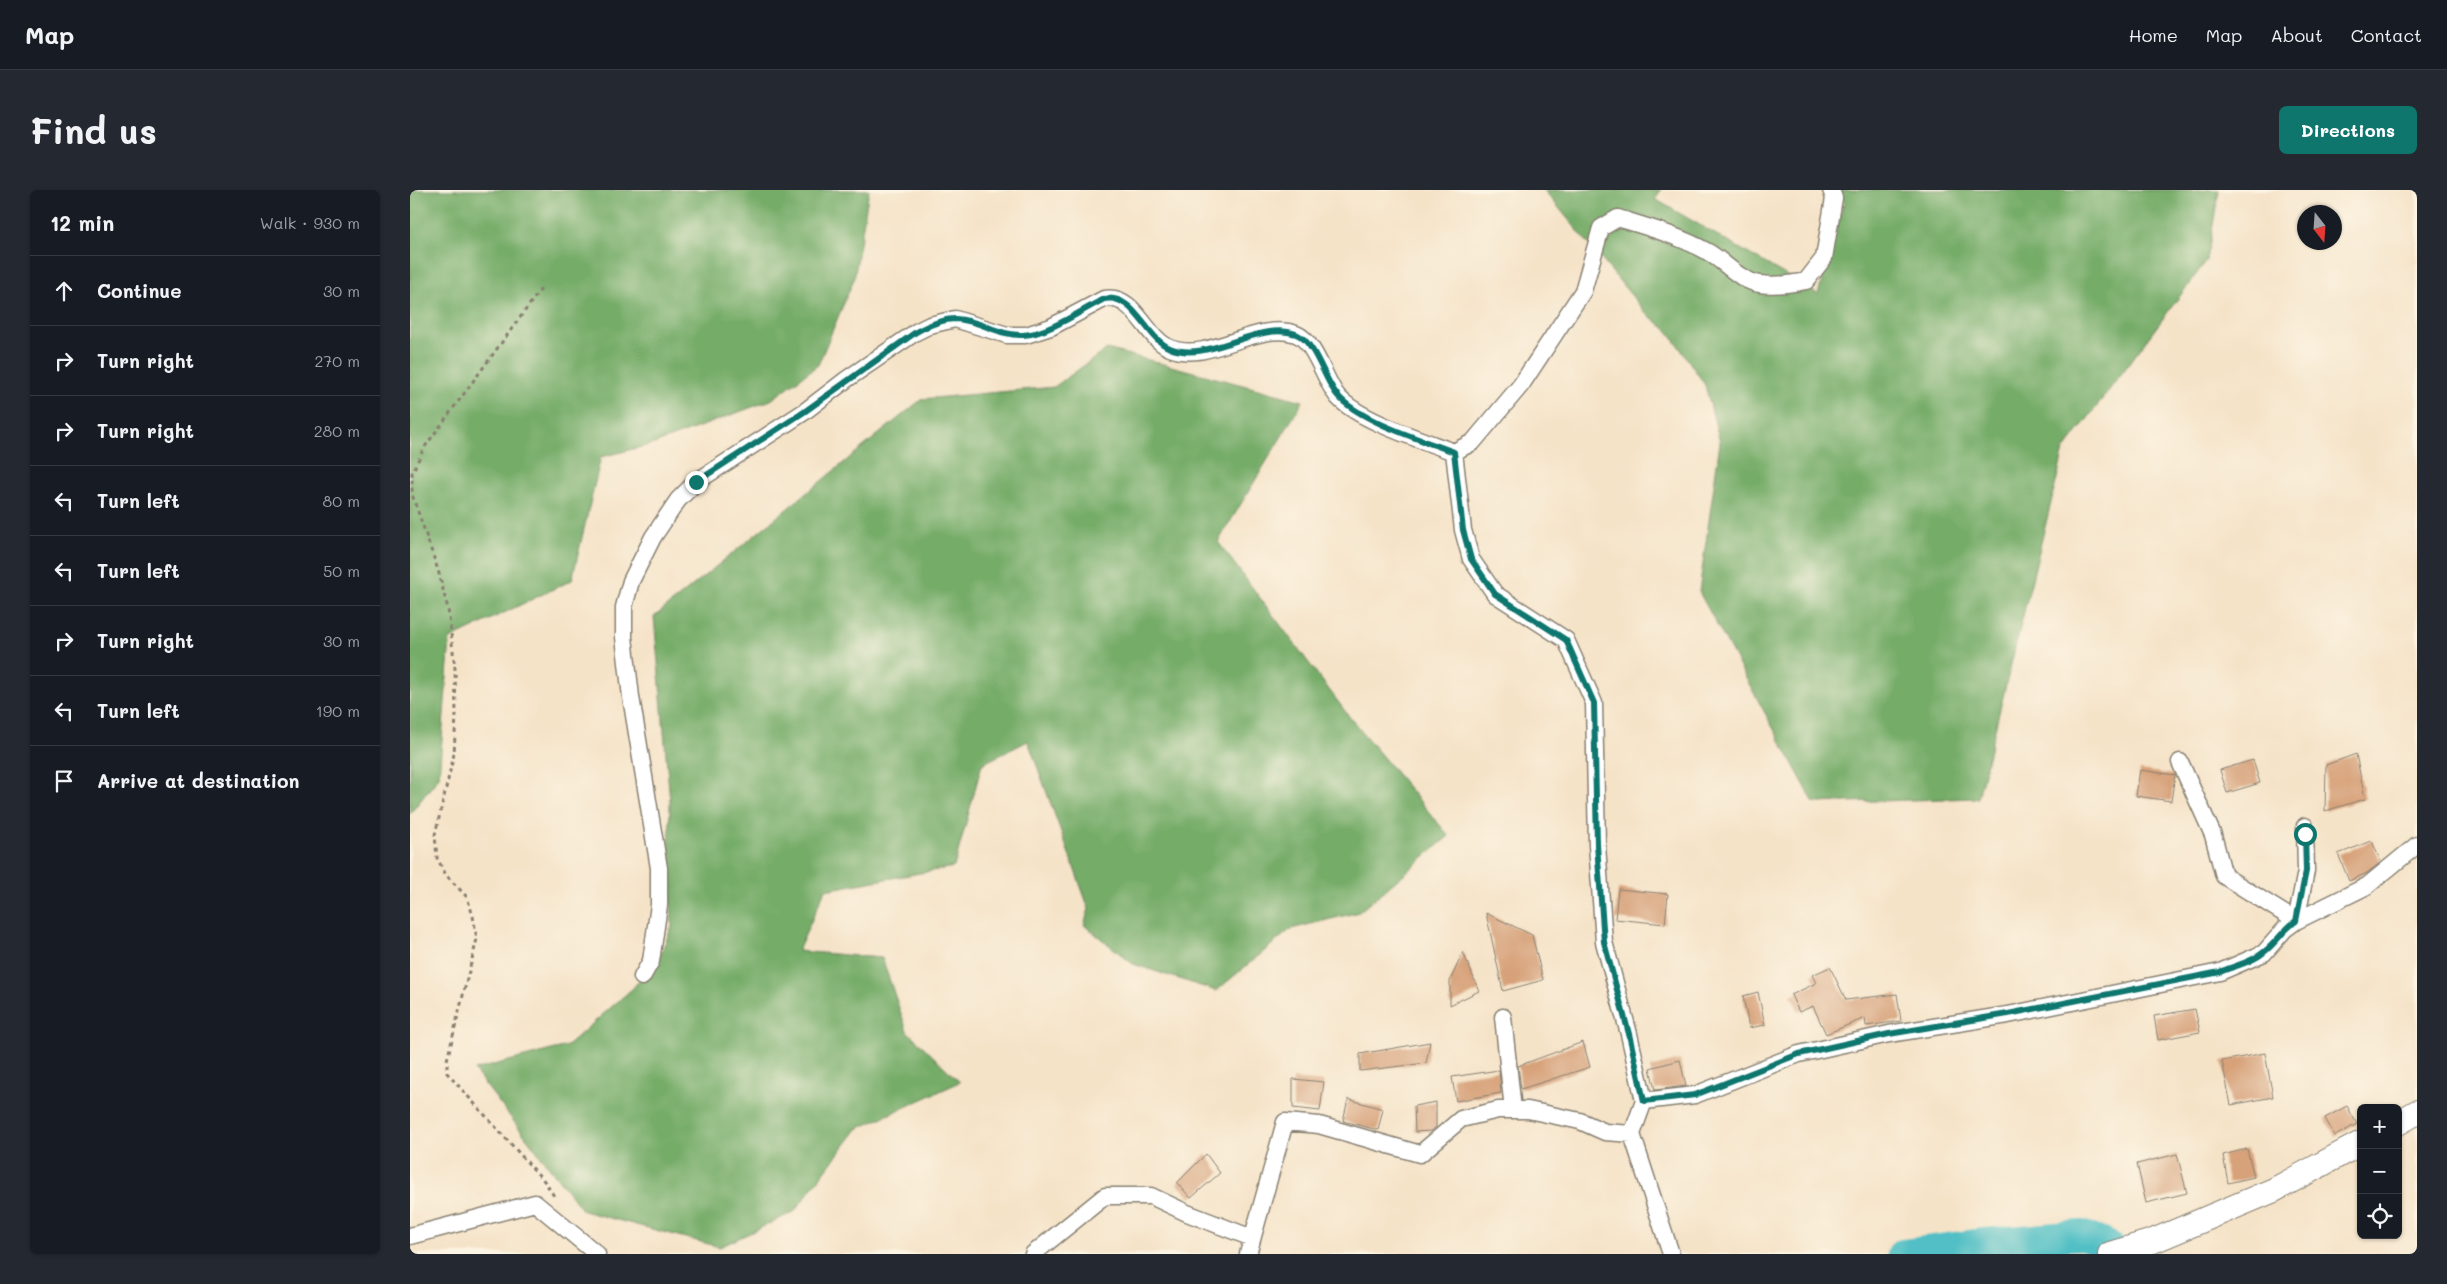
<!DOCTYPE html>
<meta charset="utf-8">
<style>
body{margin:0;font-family:Mali,sans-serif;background:#242831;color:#f1f3f6}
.controls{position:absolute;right:15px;bottom:15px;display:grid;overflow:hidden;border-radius:8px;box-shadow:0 1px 4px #0004}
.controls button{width:45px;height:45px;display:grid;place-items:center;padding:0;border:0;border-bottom:1px solid #363941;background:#171b24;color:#f1f3f6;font:25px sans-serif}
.compass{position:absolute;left:1887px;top:15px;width:45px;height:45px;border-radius:50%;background:#171b24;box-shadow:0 1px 4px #0004;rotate:163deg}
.stop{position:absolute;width:15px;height:15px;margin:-11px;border:4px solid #0f766e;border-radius:50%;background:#fff}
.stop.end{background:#0f766e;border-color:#fff;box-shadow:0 1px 5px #0008}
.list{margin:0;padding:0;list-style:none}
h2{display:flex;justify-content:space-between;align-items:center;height:65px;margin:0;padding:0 20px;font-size:21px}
h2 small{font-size:16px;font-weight:400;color:#9ea1a6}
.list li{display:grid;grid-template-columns:32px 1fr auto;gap:15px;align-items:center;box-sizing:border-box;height:70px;padding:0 20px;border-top:1px solid #363941}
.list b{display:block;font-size:19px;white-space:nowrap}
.list em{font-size:16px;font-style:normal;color:#9ea1a6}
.icon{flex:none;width:28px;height:28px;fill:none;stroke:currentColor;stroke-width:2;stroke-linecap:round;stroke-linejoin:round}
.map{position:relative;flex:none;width:2007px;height:1064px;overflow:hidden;border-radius:8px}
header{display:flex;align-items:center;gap:30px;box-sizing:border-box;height:70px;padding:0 25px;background:#171b24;border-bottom:1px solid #363941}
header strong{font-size:24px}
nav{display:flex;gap:28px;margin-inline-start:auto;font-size:18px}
.intro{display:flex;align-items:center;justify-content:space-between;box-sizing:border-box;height:120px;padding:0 30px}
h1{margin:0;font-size:35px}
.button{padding:12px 22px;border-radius:8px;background:#0f766e;color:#fff;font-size:18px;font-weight:700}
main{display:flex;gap:30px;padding:0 30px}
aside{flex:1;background:#171b24;border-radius:8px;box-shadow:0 1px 4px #0004}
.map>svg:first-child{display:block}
.forest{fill:#75ac68;stroke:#486442}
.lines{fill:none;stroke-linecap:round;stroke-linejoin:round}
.river{stroke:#51bfc5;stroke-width:30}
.building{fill:#d7a27a}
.street-casing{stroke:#888072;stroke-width:19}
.secondary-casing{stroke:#888072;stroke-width:26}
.path{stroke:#888072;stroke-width:3;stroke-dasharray:4 4;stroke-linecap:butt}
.street{stroke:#fff;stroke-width:16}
.secondary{stroke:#fff;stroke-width:24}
.route{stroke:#0f766e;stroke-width:6}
</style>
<header>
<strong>Map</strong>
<nav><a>Home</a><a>Map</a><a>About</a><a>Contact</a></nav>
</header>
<div class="intro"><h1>Find us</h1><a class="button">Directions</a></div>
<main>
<aside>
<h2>12 min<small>Walk · 930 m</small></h2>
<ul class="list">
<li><svg class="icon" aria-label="ahead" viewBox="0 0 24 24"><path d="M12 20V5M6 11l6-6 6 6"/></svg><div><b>Continue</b></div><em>30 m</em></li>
<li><svg class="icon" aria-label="right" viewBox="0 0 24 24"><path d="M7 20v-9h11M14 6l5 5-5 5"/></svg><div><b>Turn right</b></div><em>270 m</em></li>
<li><svg class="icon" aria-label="right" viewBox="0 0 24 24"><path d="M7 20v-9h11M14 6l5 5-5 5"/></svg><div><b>Turn right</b></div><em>280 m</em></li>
<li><svg class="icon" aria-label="left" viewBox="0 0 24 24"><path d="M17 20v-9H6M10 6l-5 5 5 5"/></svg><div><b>Turn left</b></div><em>80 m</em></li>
<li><svg class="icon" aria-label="left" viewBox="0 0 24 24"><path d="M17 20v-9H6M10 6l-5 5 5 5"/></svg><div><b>Turn left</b></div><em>50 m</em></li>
<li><svg class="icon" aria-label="right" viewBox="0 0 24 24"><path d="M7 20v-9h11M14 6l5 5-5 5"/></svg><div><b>Turn right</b></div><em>30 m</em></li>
<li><svg class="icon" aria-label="left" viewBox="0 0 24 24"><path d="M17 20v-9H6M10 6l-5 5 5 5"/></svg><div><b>Turn left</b></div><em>190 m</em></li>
<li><svg class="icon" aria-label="arrive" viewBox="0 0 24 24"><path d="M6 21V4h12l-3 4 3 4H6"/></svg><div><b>Arrive at destination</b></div></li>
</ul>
</aside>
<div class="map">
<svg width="2007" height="1064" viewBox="0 0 2007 1064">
<rect width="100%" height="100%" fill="#fcf5e5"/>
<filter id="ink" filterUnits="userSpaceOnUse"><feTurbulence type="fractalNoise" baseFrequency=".02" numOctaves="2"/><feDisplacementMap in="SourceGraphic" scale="10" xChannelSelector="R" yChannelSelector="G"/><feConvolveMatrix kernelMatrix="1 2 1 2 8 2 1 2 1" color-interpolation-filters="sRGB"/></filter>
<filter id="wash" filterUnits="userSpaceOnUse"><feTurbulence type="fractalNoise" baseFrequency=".0096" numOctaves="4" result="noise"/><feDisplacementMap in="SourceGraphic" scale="20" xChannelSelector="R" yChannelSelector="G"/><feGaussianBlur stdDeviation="1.12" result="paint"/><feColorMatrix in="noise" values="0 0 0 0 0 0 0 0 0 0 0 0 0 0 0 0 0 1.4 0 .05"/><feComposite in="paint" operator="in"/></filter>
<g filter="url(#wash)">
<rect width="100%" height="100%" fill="#f5e3c8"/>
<path class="forest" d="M 0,0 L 459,0 L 444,89 L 408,175 L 361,210 L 244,254 L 191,267 L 162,390 L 40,449 L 29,587 L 0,624 Z
M 1134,0 L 1251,0 L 1245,9 L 1408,104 L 1434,12 L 1430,0 L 1809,0 L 1797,70 L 1654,260 L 1568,608 L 1404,613 L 1289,402 L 1310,252 L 1295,195 L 1259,142 L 1236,123 Z
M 697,159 L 893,211 L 808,352 L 941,529 L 1039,646 L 949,722 L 881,739 L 806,801 L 723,774 L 674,735 L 679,719 L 618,551 L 572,574 L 544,677 L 415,700 L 388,761 L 472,768 L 497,841 L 550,892 L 447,939 L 384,1022 L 310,1057 L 173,1021 L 64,880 L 157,856 L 223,798 L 251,763 L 262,736 L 259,671 L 260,611 L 244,427 L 512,209 L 644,197 Z"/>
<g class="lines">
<path class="river" d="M 1492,1064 L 1573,1053 L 1672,1045 L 1693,1052 L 1707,1064"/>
</g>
<g id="blocks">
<path class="building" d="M 1946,564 L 1955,609 L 1915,621 L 1916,575 Z
M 1843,570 L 1850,593 L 1817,603 L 1810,580 Z
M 1730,580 L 1765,585 L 1761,611 L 1726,606 Z
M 1962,651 L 1971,672 L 1957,683 L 1939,691 L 1928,664 Z
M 1208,699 L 1258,704 L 1255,734 L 1205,729 Z
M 1076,723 L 1122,745 L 1133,790 L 1093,801 Z
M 1053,762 L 1069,801 L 1040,815 L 1040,791 Z
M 1420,777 L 1436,810 L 1487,804 L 1491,831 L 1456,836 L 1455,828 L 1416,844 L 1403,816 L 1389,822 L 1381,805 L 1406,793 L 1402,785 Z
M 1348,802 L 1355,835 L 1339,838 L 1333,806 Z
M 1785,819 L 1790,842 L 1748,850 L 1744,826 Z
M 1020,852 L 1016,873 L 950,881 L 950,864 Z
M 1173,852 L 1180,877 L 1111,899 L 1108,876 Z
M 1855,863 L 1863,907 L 1821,915 L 1812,871 Z
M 1270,870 L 1276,896 L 1245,900 L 1240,878 Z
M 1089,880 L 1091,903 L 1046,911 L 1042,887 Z
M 883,889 L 914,892 L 910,921 L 883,918 Z
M 938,909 L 973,919 L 968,940 L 933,931 Z
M 1026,912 L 1026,937 L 1021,941 L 1005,942 L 1004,916 Z
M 1937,916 L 1947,934 L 1925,946 L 1915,928 Z
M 1837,959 L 1844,987 L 1818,993 L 1813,965 Z
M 796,964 L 810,983 L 781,1008 L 767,993 Z
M 1767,964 L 1777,1003 L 1736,1013 L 1727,974 Z"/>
</g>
</g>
<g filter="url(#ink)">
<use href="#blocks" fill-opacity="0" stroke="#888072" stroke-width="1"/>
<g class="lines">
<defs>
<path id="street" d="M 1044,262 L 1053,340 L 1061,369 L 1085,404 L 1156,450 L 1184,513 L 1187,655 L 1194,752 L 1219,844 L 1234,911 L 1222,944 L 1261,1064
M 1770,572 L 1803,645 L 1814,686 L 1886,731 L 1896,681 L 1895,636
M 232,787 L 241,771 L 249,715 L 249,678 L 221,507 L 214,447 L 214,417 L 221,391 L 243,347 L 268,310 L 286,292 L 394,222 L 437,189 L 506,142 L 520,135 L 545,129 L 597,145 L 616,145 L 641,137 L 694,109 C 725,103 735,148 760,158 C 799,174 847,130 886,144 C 905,151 915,192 928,207 C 950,231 1012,250 1044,262 L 1063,252 L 1111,195 L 1173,101 L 1191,38 L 1208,28 C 1237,37 1270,46 1298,62 C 1314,71 1331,92 1350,94 C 1365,96 1381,94 1396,91 L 1414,68 L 1424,8 L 1421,0
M 1093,827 L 1103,920
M 1234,911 L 1285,905 L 1389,864 L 1479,844 L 1598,825 L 1810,782 L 1854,763 L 1875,739 L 1886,731 L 1957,696 L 2007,655
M 0,1046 L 125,1013 L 187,1064
M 623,1064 L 695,1006 L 741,1006 L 777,1023 L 842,1048
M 838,1064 L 875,932 L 909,935 L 1010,964 L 1051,929 L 1088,920 L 1118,920 L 1170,931 L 1195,942 L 1222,944"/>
<path id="secondary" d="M 1988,933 L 2007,922
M 1700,1064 L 1743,1051 L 1864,1000 L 1951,953"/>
</defs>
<use href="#street" class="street-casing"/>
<use href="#secondary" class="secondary-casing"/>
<path class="path" d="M 131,99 L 14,258 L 2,283 L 2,304 L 28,380 L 38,419 L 45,478 L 46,524 L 44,564 L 25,645 L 27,668 L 36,685 L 57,707 L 63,726 L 67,749 L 37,870 L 37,883 L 135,992 L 144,1006"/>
<use href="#street" class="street"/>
<use href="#secondary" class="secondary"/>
</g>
</g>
<g class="lines" filter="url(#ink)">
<path class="route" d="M 286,292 L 394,222 L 506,142 C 517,136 533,129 546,129 C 570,130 589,146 613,145 C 638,144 672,120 694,109 C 725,103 735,148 760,158 C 799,174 847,130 886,144 C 905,151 915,192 928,206 C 950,231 1012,250 1044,262 L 1053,340 L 1061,369 L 1085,404 L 1156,450 L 1184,513 L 1187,655 L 1194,752 L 1219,844 L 1234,911 L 1285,905 L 1389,864 L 1479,844 L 1598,824 L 1810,782 C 1824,776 1843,772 1854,762 C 1866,753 1873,740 1886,731 L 1896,681 L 1895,644"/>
</g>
</svg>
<div class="controls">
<button>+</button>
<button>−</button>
<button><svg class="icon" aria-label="locate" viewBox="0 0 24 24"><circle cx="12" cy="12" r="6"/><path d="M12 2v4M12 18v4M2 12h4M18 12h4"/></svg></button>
</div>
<svg class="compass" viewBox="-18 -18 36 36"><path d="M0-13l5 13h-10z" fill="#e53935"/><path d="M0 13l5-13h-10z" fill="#9ea1a6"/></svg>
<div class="stop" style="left:1895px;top:644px"></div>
<div class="stop end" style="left:286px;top:292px"></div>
</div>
</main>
